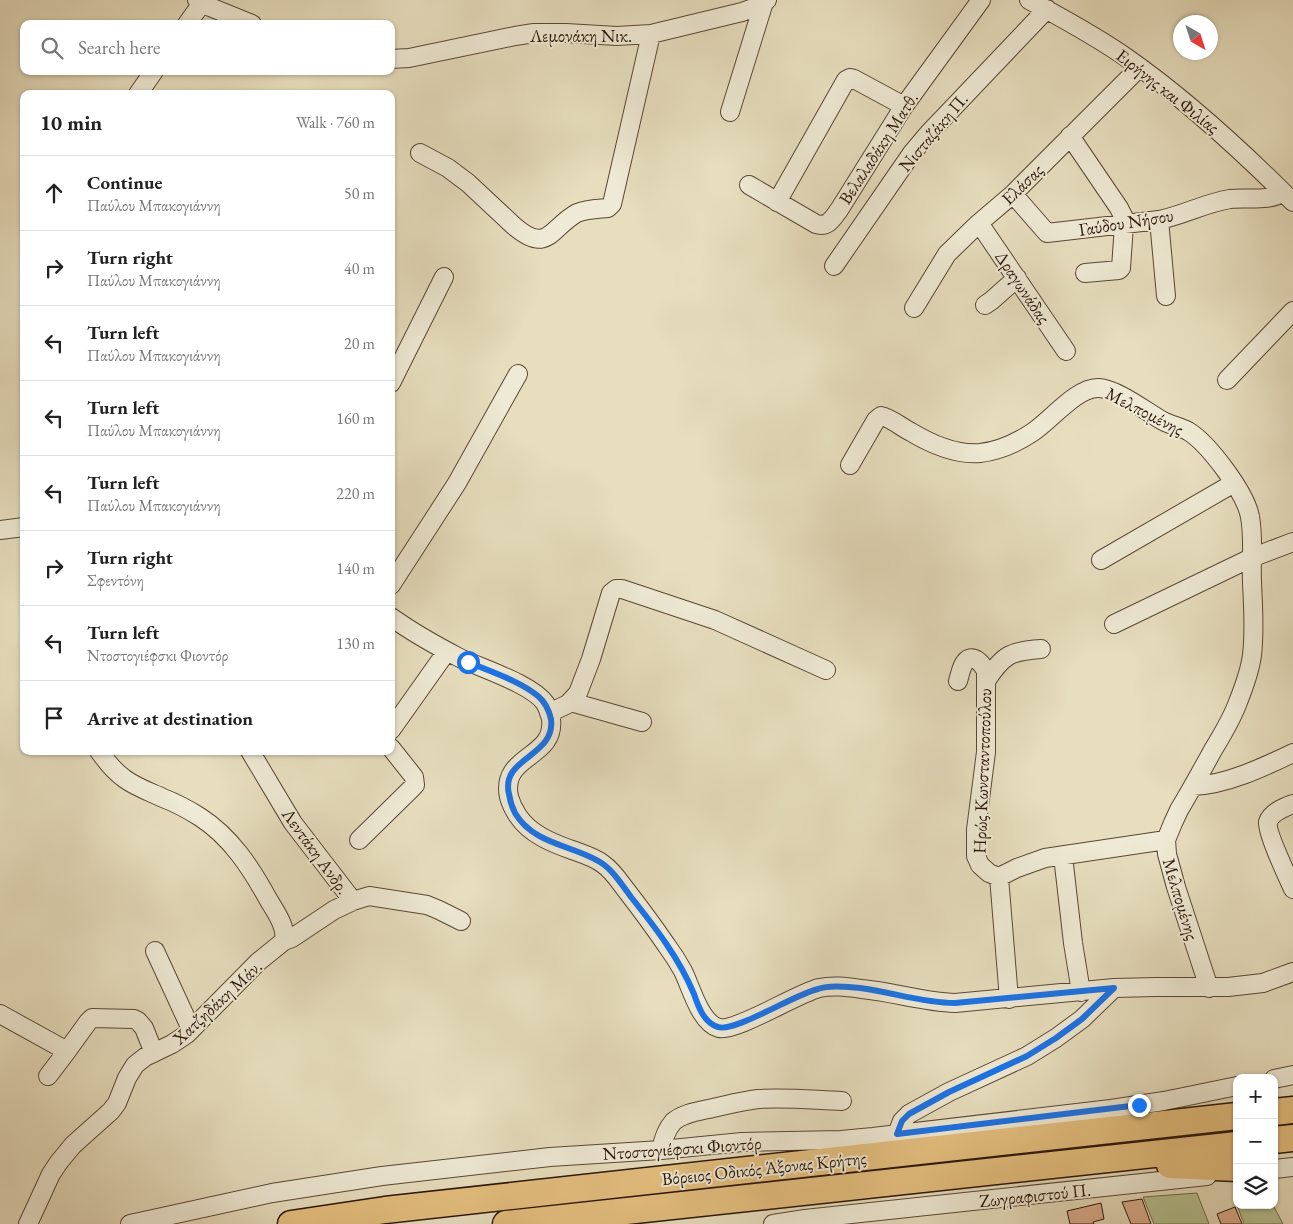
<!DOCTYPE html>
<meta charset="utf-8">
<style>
body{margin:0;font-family:"EB Garamond",serif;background:#f2f2f2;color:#222}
.controls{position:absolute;right:15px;bottom:15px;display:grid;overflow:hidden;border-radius:10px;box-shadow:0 1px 4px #0004}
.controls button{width:45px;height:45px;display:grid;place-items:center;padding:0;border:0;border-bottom:1px solid #e0e0e0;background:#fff;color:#222;font:25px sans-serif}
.compass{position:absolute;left:1173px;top:15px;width:45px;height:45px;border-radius:50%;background:#fff;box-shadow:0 1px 4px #0004;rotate:141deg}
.stop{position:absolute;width:15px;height:15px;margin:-11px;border:4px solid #1a73e8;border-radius:50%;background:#fff}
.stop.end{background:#1a73e8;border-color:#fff;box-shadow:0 1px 5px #0008}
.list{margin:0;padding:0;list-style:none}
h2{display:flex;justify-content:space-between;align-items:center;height:65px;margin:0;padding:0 20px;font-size:21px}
h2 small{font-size:16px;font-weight:400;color:#767676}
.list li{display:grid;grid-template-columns:32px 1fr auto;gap:15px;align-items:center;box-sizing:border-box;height:75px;padding:0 20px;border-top:1px solid #e0e0e0}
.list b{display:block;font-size:19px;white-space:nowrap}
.list p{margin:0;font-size:16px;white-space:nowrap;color:#767676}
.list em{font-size:16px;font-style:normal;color:#767676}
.icon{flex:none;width:28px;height:28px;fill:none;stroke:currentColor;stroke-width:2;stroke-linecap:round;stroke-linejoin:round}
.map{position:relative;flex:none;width:1293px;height:1224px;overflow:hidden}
.search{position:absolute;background:#fff;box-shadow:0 1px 4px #0004;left:20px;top:20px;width:375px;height:55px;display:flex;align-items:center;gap:12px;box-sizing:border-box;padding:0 18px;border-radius:10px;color:#767676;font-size:19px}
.panel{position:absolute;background:#fff;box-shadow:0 1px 4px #0004;left:20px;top:90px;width:375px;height:665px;border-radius:10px}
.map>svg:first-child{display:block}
.green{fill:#b6c191;stroke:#706b4c}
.building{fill:#dbaf8f;stroke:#2b1508}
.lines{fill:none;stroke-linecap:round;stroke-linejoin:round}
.minor-casing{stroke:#5a4736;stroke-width:20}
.highway-casing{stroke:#2b1508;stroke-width:29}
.minor{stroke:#efead5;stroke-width:18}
.highway{stroke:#e4bf7f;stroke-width:26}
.route{stroke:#1a73e8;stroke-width:6}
.labels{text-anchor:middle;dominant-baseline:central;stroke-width:4;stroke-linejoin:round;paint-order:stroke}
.street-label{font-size:18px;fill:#2b1508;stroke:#efead5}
</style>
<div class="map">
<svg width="1293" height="1224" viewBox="0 0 1293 1224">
<rect width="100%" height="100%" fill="#e7debe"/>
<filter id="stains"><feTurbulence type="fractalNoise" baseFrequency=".004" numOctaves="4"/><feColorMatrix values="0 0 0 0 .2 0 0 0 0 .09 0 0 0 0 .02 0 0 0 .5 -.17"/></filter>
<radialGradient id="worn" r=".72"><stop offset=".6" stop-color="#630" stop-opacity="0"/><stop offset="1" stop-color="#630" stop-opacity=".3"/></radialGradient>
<path class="green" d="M 1197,1193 L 1209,1224 L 1154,1224 L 1143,1197 Z
M 1237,1205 L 1273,1205 L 1283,1224 L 1244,1224 Z"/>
<path class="building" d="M 1142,1199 L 1151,1224 L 1131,1224 L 1122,1202 Z
M 1101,1203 L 1104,1219 L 1093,1222 L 1094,1224 L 1070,1224 L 1067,1211 Z
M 1235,1207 L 1242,1224 L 1221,1224 L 1217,1214 Z"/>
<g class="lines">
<defs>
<path id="minor" d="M 197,0 L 210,7 L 252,24
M 1029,0 C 1062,18 1096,36 1127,58 C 1187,100 1241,150 1293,202
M 187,24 L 202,3
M 391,59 L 409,58 L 515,36 L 534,33 L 566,33 L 617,36 L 651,34 L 742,12 L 759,6 L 767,0
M 138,94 L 154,71
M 730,112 L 764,2
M 1070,136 L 1119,208 L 1124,218 L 1124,225 L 1121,268 L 1119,270 L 1085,273
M 420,153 L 448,168 L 468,183 L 514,226 C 548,255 550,228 577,213 C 587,209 598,209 608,208 L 612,204 L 651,34
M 749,185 L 816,224 C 828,228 833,218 839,210 L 904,106 L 981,0
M 1013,194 L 1047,233 L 1159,220 C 1184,215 1205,203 1230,199 C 1247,197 1269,202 1283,192
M 777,202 L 846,80 L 850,78 L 854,79 L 904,106
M 1159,220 L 1166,296
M 979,223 L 1066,351
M 834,266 L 912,153 L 928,134 L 1047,9
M 985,305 L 991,301 L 1017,278
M 914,308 L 947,254 L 979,223 L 1013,194 L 1140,67
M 1227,380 L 1293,311
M 391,383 L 444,277
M 850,465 L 876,420 L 881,416 C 891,418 901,427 911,432 C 931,444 957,455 980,453 C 998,451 1018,442 1033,432 C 1050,421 1078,386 1099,388 C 1117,389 1147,412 1163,421 C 1171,425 1180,427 1188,431 C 1208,443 1246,493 1250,517 C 1254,538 1251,560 1252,582 C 1253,606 1255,630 1252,655 C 1250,671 1244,687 1238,702 C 1232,719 1222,735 1213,750 C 1202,770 1191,790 1179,810 L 1173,823 L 1166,840 L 1167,854 L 1176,887 L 1209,988
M 0,530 L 24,527
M 1101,560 L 1234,483
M 391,585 L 457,483 L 518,374
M 391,617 C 412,632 435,645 458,657 C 480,668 532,684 545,703 C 548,708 550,714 551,719 C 556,759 500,754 509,797 C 511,804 514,810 518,816 C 530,834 552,843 572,850 C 583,854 594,857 603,864 C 613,871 619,881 626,890 C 640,908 654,927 667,946 C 673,954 678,962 683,971 C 691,987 700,1023 719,1028 C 736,1032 796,994 819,988 C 833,985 847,987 862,989 C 893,992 924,1002 955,1003 L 1114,988 L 1156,987 L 1228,987 L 1263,983 L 1293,972
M 1114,624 L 1251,558 L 1293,542
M 958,681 C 960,675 961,667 965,662 C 973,652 982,664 986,671 L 986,752 L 976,830 L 976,856 L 980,865 L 989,873 L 999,877 L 1009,999
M 986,681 C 1003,655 1010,651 1041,649
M 571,702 L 642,722
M 549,713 L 568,704 L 578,693 L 591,659 L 611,593 L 616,589 L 622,589 L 715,620 L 826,670
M 391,730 L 447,651
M 99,751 C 106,761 115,772 125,779 C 136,787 150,792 163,798 C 176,803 189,810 200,817 C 231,837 251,868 268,899 C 275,911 287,927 284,941 L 292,938 L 334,910 L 353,901 L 369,896 L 427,905 L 439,910 L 461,921
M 250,751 L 293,823 L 353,901
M 1193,786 C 1226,785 1264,767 1293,753
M 1293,804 C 1285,807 1271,812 1268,822 C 1266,831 1288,878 1293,889
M 359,840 L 412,788 L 415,785 L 414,777 L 391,748
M 1063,856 L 1073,943 L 1081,992
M 999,877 L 1017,868 L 1045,858 L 1166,840
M 155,951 L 191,1029
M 0,1014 L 67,1051 L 88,1022 L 92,1018 L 134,1019 L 138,1021 L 144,1028 L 154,1053
M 48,1076 L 67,1051
M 1274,1079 L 1293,1075
M 897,1134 L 902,1121 L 909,1114 L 949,1092 L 1027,1056 L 1056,1038 L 1082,1019 L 1114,988
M 661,1150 C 663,1140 666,1130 673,1122 C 683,1113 700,1111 713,1108 C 727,1105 742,1101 758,1099 C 786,1097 814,1100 842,1101
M 1274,1169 L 1293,1167
M 28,1224 L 51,1174 L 59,1162 L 73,1145 L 111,1111 L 117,1103 L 127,1078 L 135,1065 L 145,1057 L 172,1044 L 187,1034 L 258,962 L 284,941
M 130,1224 L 272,1193 L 382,1176 L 550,1157 L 661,1150 L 742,1142 L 841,1140 L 873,1137 L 1111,1109 L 1164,1101 L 1237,1086
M 773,1224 L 805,1219 L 1207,1176"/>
<path id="highway" d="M 1274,1112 L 1293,1110
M 1274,1140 L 1293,1138
M 1170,1165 L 1237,1168
M 291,1224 L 385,1210 L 1237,1116
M 506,1224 L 1237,1145"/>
</defs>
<use href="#minor" class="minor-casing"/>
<use href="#highway" class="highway-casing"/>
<use href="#minor" class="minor"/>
<use href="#highway" class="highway"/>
</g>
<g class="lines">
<path class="route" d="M 468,662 C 491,672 518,680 538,696 C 545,702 549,710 551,719 C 556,757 500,757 509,794 C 510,801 512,807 515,813 C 534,845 573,845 600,862 C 613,870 622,885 631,897 C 655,927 679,958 694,994 C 698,1006 704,1023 718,1027 C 734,1033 795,994 818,989 C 831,985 846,987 860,988 C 892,992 923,1003 955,1003 L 1114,988 L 1082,1019 L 1056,1038 L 1027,1056 L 949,1092 L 909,1114 L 902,1121 L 897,1134 L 1139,1105"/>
</g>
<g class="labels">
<g class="street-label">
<text x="581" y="35">Λεμονάκη Νικ.</text>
<text transform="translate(1168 91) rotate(38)">Ειρήνης και Φιλίας</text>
<text transform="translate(933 132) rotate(-50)">Νισταζάκη Π.</text>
<text transform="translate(878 148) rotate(-57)">Βελαλαδάκη Ματθ.</text>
<text transform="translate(1022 184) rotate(-44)">Ελάσας</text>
<text transform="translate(1126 222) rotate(-9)">Γαύδου Νήσου</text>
<text transform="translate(1023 287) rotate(56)">Δραγωνάδας</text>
<text transform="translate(1145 411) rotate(27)">Μελπομένης</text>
<text transform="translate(982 771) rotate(-88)">Ηρώς Κωνσταντοπούλου</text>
<text transform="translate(316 851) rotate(54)">Λεντάκη Ανδρ.</text>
<text transform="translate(1181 899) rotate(73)">Μελπομένης</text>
<text transform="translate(217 1002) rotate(-43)">Χατζηδάκη Μάν.</text>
<text transform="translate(682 1148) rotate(-4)">Ντοστογιέφσκι Φιοντόρ</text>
<text transform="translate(764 1168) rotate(-6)">Βόρειος Οδικός Άξονας Κρήτης</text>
<text transform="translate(1035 1195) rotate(-6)">Ζωγραφιστού Π.</text>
</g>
</g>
<rect width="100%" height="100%" filter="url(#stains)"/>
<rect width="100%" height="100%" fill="url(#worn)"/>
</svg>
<div class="controls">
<button>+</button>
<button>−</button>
<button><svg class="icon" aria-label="layers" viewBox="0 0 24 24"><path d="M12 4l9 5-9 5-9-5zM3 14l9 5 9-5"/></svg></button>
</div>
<svg class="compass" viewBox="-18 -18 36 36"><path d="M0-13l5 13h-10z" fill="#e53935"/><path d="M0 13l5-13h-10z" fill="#767676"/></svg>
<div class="stop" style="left:468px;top:662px"></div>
<div class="stop end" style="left:1139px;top:1105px"></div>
<div class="search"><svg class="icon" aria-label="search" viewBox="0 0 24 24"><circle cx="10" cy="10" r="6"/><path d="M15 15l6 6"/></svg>Search here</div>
<section class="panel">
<h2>10 min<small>Walk · 760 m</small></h2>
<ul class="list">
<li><svg class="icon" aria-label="ahead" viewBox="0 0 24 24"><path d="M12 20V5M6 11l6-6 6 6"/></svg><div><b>Continue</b><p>Παύλου Μπακογιάννη</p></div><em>50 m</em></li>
<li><svg class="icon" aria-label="right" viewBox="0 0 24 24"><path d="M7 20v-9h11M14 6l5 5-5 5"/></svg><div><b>Turn right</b><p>Παύλου Μπακογιάννη</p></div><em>40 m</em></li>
<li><svg class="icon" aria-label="left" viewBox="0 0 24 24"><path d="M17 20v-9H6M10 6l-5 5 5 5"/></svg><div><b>Turn left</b><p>Παύλου Μπακογιάννη</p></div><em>20 m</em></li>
<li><svg class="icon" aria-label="left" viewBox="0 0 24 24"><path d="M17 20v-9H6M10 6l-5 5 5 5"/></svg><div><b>Turn left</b><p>Παύλου Μπακογιάννη</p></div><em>160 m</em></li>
<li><svg class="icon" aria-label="left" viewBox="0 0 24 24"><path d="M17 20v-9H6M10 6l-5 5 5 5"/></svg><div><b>Turn left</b><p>Παύλου Μπακογιάννη</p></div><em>220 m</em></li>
<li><svg class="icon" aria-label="right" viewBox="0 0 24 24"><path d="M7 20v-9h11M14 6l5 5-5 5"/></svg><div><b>Turn right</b><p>Σφεντόνη</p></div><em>140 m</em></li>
<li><svg class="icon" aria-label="left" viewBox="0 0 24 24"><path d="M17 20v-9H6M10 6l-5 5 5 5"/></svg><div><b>Turn left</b><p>Ντοστογιέφσκι Φιοντόρ</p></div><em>130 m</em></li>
<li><svg class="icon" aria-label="arrive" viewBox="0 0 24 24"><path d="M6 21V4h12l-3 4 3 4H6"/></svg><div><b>Arrive at destination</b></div></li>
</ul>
</section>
</div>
